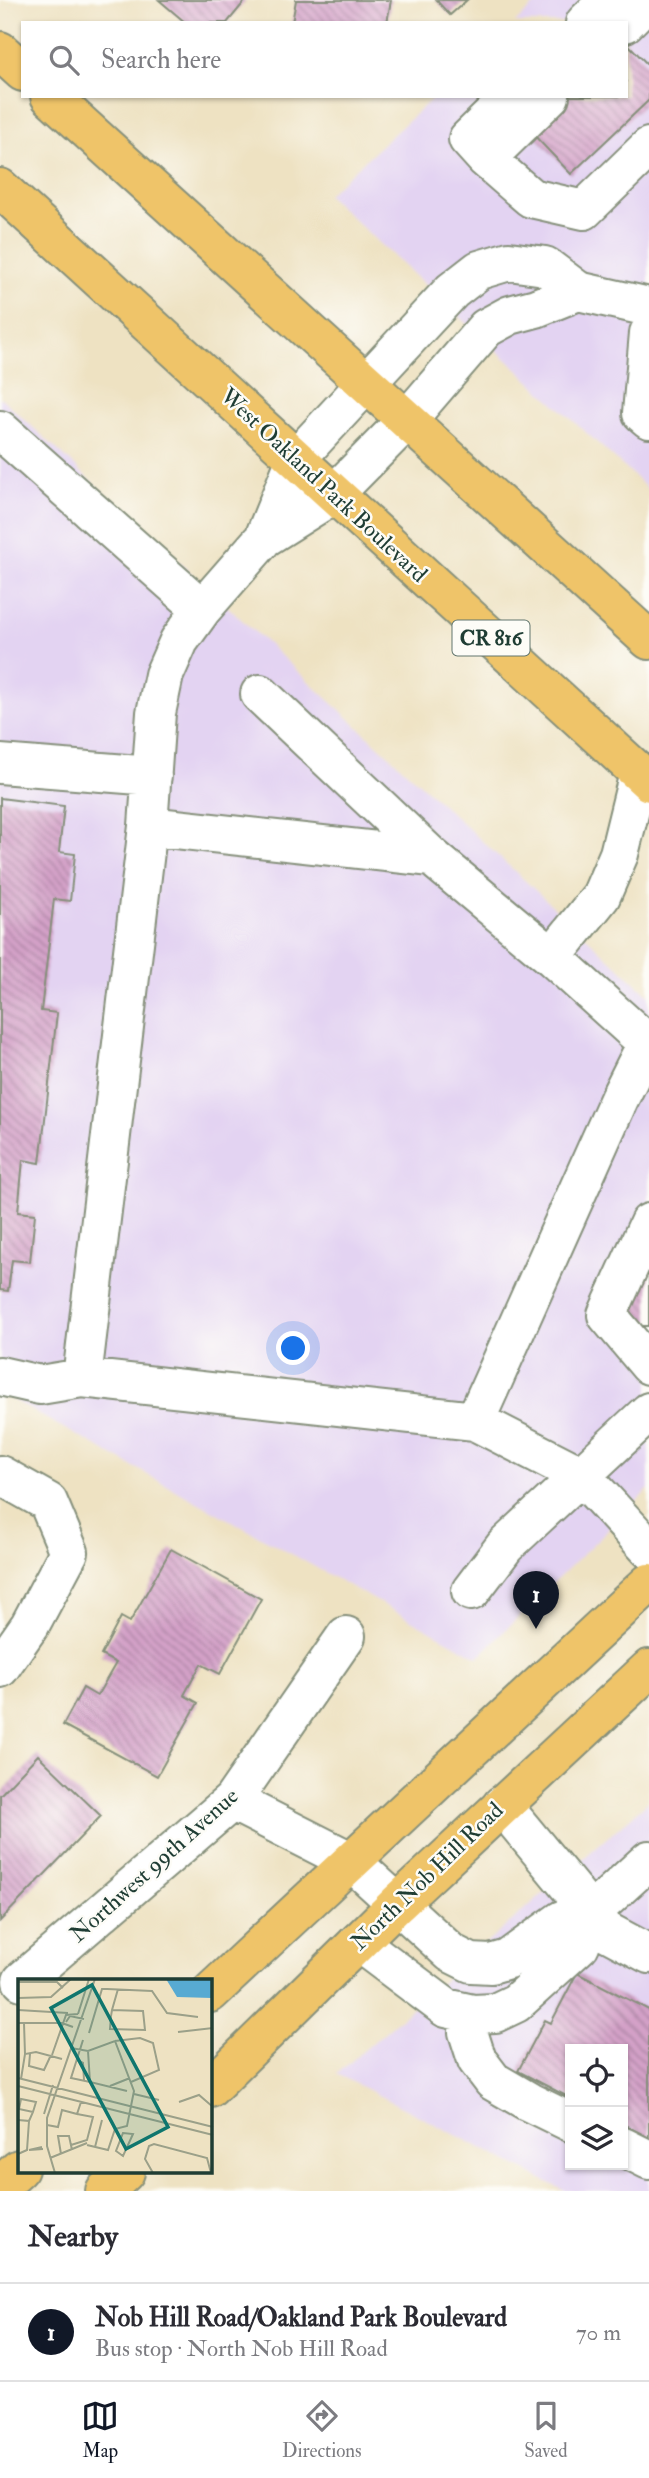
<!DOCTYPE html>
<meta charset="utf-8">
<style>
body{margin:0;font-family:"IM FELL Double Pica",serif;background:#f7f7f7;color:#2b2b33}
.controls{position:absolute;right:21px;bottom:21px;display:grid;overflow:hidden;border-radius:0px;box-shadow:0 2px 5px #0004}
.controls button{width:63px;height:63px;display:grid;place-items:center;padding:0;border:0;border-bottom:2px solid #e1e1e2;background:#fff;color:#2b2b33;font:35px sans-serif}
.you{position:absolute;left:294px;top:1349px;width:24px;height:24px;margin:-18px;border:5px solid #fff;border-radius:50%;background:#1a73e8;box-shadow:0 0 0 10px #1a73e833}
.badge{display:grid;place-items:center;width:46px;height:46px;border-radius:50%;background:#111827;color:#fff;font-size:23px;font-weight:700}
.pin{position:absolute;translate:-50% -58px;filter:drop-shadow(0 2px 4px #0008)}
.pin::after{content:'';position:absolute;top:37px;width:24px;height:21px;background:inherit;clip-path:polygon(0 0,100% 0,50% 100%)}
.list{margin:0;padding:0;list-style:none}
h2{display:flex;justify-content:space-between;align-items:center;height:91px;margin:0;padding:0 28px;font-size:30px}
h2 small{font-size:23px;font-weight:400;color:#7c7c81}
.list li{display:grid;grid-template-columns:46px 1fr auto;gap:21px;align-items:center;box-sizing:border-box;height:98px;padding:0 28px;border-top:2px solid #e1e1e2}
.list b{display:block;font-size:26px;white-space:nowrap}
.list p{margin:0;font-size:23px;white-space:nowrap;color:#7c7c81}
.list em{font-size:23px;font-style:normal;color:#7c7c81}
.icon{flex:none;width:38px;height:38px;fill:none;stroke:currentColor;stroke-width:2;stroke-linecap:round;stroke-linejoin:round}
.map{position:relative;flex:none;width:649px;height:2191px;overflow:hidden}
.search{position:absolute;background:#fff;box-shadow:0 2px 5px #0004;left:21px;right:21px;top:21px;height:77px;display:flex;align-items:center;gap:18px;box-sizing:border-box;padding:0 24px;border-radius:0px;color:#7c7c81;font-size:26px}
.sheet{height:189px;background:#fff}
nav{display:flex;justify-content:space-around;align-items:center;box-sizing:border-box;height:98px;border-top:2px solid #e1e1e2;background:#fff;font-size:19px;color:#7c7c81}
nav a{display:grid;justify-items:center;gap:4px}
nav .on{color:#111827}
.map>svg:first-child{display:block}
.built{fill:#e3d3f2;fill-rule:evenodd}
.building{fill:url(#building-back-hatch)}
.lines{fill:none;stroke-linecap:round;stroke-linejoin:round}
.minor-casing{stroke:#86907b;stroke-width:42}
.major-casing{stroke:#86907b;stroke-width:42}
.minor{stroke:#fff;stroke-width:38}
.major{stroke:#efc469;stroke-width:38}
.labels{text-anchor:middle;dominant-baseline:central;stroke-width:5;stroke-linejoin:round;paint-order:stroke}
.shield{fill:#fdfcf7;stroke:#62766e;stroke-width:2}
.shield-label{font-size:21px;font-weight:bold;fill:#1f3d34}
.street-label{font-size:23px;fill:#1f3d34;stroke:#fdfcf7}
.inset-road{fill:none;stroke:#9ba089;stroke-width:2}
.view{fill:#0f766e;fill-opacity:0.15;stroke:#0f766e;stroke-width:3.5}
.inset-edge{fill:none;stroke:#1f3d34;stroke-width:3.5}
</style>
<div class="map">
<svg width="649" height="2191" viewBox="0 0 649 2191">
<defs>
<pattern id="building-back-hatch" width="6" height="6" patternUnits="userSpaceOnUse" patternTransform="scale(1.75)"><rect width="6" height="6" fill="#d4a1c8"/><path d="M-1 5l2 2M0 0l6 6M5-1l2 2" fill="none" stroke="#ab84a3"/></pattern>
</defs>
<rect width="100%" height="100%" fill="#fdfcf7"/>
<filter id="ink" filterUnits="userSpaceOnUse"><feTurbulence type="fractalNoise" baseFrequency=".0143" numOctaves="2"/><feDisplacementMap in="SourceGraphic" scale="14" xChannelSelector="R" yChannelSelector="G"/><feConvolveMatrix kernelMatrix="1 2 1 2 8 2 1 2 1" color-interpolation-filters="sRGB"/></filter>
<filter id="wash" filterUnits="userSpaceOnUse"><feTurbulence type="fractalNoise" baseFrequency=".00686" numOctaves="4" result="noise"/><feDisplacementMap in="SourceGraphic" scale="28" xChannelSelector="R" yChannelSelector="G"/><feGaussianBlur stdDeviation="1.57" result="paint"/><feColorMatrix in="noise" values="0 0 0 0 0 0 0 0 0 0 0 0 0 0 0 0 0 1.4 0 .05"/><feComposite in="paint" operator="in"/></filter>
<g filter="url(#wash)">
<rect width="100%" height="100%" fill="#eee2c2"/>
<path class="built" d="M 540,0 L 649,0 L 649,490 L 327,195 L 435,96 L 626,96 L 626,23 L 515,23 Z
M 0,397 L 649,995 L 649,1489 L 478,1657 L 0,1393 Z
M 649,1801 L 649,2191 L 565,2191 L 337,2074 ZM 570,2049 L 623,2049 L 623,2165 L 570,2165 Z"/>
<g id="blocks">
<path class="building" d="M 159,0 L 246,0 L 227,23 L 186,23 Z
M 296,0 L 391,0 L 387,23 L 292,23 Z
M 436,0 L 467,0 L 450,15 Z
M 626,42 L 649,66 L 649,100 L 571,174 L 529,130 L 564,96 L 626,96 Z
M 0,798 L 64,806 L 59,852 L 75,854 L 70,901 L 54,899 L 41,1011 L 57,1013 L 40,1163 L 23,1160 L 18,1212 L 35,1214 L 30,1262 L 12,1260 L 8,1291 L 0,1290 Z
M 649,1242 L 649,1326 L 642,1326 L 634,1325 L 622,1312 Z
M 171,1549 L 261,1599 L 220,1674 L 201,1664 L 184,1695 L 198,1703 L 157,1776 L 63,1725 L 83,1688 L 97,1696 L 116,1663 L 101,1655 L 121,1617 L 130,1622 Z
M 38,1755 L 101,1816 L 0,1921 L 0,1795 Z
M 577,1973 L 649,2010 L 649,2138 L 623,2124 L 623,2049 L 570,2049 L 570,2098 L 518,2071 L 545,2020 L 551,2023 Z"/>
</g>
</g>
<g filter="url(#ink)">
<use href="#blocks" fill-opacity="0" stroke="#86907b" stroke-width="2"/>
<g class="lines">
<defs>
<path id="minor" d="M 585,23 L 608,0
M 625,23 L 648,0
M 512,96 L 468,139 L 486,159 L 531,198 L 584,210 L 649,147
M 496,149 L 550,96
M 578,291 L 536,308 L 510,315 L 486,328 L 407,420 L 334,494 L 264,538 L 202,609 L 179,641 L 164,675 L 156,713 L 148,826 L 82,1378 L 475,1421 L 582,1476 L 649,1549
M 649,333 L 642,413 L 649,419
M 0,430 L 202,609
M 264,538 L 296,459 L 452,291 L 479,270 L 509,261 L 545,266 L 578,291 L 649,307
M 260,694 L 432,857 L 552,957 L 647,1043 L 619,1099 L 475,1421
M 0,764 L 152,776
M 148,826 L 432,857
M 552,957 L 601,896 L 619,854 L 639,773
M 649,1223 L 607,1315 L 649,1365
M 0,1376 L 40,1385 L 82,1378
M 0,1475 L 48,1502 L 69,1552 L 30,1625 L 0,1668
M 471,1591 L 505,1546 L 649,1412
M 232,1801 L 352,1862 L 451,1953 L 471,1963 L 491,1964 L 508,1959 L 562,1920 L 591,1913 L 649,1860
M 502,1805 L 606,1931 L 649,1954
M 358,1942 L 446,2008 L 473,2014 L 495,2013 L 516,2003 L 580,1945 L 591,1913
M 22,1981 L 232,1801 L 346,1636
M 473,2014 L 468,2032 L 477,2060 L 493,2081 L 529,2102 L 570,2122
M 623,2147 L 649,2160"/>
<path id="major" d="M 0,51 L 23,72
M 50,96 L 649,640
M 0,188 L 649,782
M 210,1993 L 649,1583
M 210,2088 L 397,1904 L 649,1669
M 0,2186 L 19,2169
M 105,2191 L 125,2172"/>
</defs>
<use href="#minor" class="minor-casing"/>
<use href="#major" class="major-casing"/>
<use href="#minor" class="minor"/>
<use href="#major" class="major"/>
</g>
</g>
<g class="labels">
<rect class="shield" x="452.5" y="620.5" width="77" height="35" rx="5"/>
<g class="shield-label">
<text x="491" y="638">CR 816</text>
</g>
<g class="street-label">
<text transform="translate(324 485) rotate(43)">West Oakland Park Boulevard</text>
<text transform="translate(154 1865) rotate(-42)">Northwest 99th Avenue</text>
<text transform="translate(427 1876) rotate(-44)">North Nob Hill Road</text>
</g>
</g>
<g transform="translate(18 1979)">
<rect width="194" height="194" fill="#eee2c2"/>
<path d="M 148,0 L 194,0 L 194,19 L 159,18 Z" fill="#57aad2"/>
<path class="inset-road" d="M 0,3 L 39,3 L 45,9M 0,19 L 33,18 L 53,0M 0,31 L 50,34M 94,31 L 125,32 L 127,51 L 92,50 L 93,37 L 94,31 L 100,10M 60,35 L 71,0M 48,43 L 52,37 L 66,40M 0,44 L 44,44 L 55,48M 6,44 L 7,75M 160,53 L 195,49M 71,54 L 84,10 L 89,10 L 134,12 L 149,34 L 180,38M 65,61 L 53,99 L 72,103M 97,62 L 122,59 L 135,64 L 141,91 L 113,103M 53,69 L 70,72 L 97,62 L 116,112 L 109,147 L 97,150M 70,72 L 72,103 L 109,112M 12,75 L 11,87 L 26,91 L 33,76M 34,76 L 48,36 L 60,35M 59,81 L 65,84 L 66,101M 0,99 L 195,148M 3,100 L 7,75 L 18,73 L 44,80M 0,107 L 195,156M 92,107 L 112,99M 116,115 L 141,121M 161,123 L 181,116 L 195,128M 26,135 L 35,106M 0,141 L 11,142 L 9,171 L 0,175M 11,142 L 15,133 L 18,123 L 3,120 L 1,130 L 15,133M 29,146 L 40,148 L 44,131 L 59,135 L 63,123M 105,154 L 115,155 L 105,177 L 98,172 ZM 53,166 L 69,161 L 75,138 L 59,135M 69,166 L 90,171 L 97,150M 24,168 L 11,171 L 25,170M 77,168 L 84,141M 43,175 L 40,157 L 51,157 L 54,171M 32,179 L 69,164M 37,194 L 29,167 L 29,139 L 77,0M 135,194 L 127,180 L 131,167 L 136,165 L 189,179 L 193,194"/>
<path class="view" d="M 74,6 L 150,148 L 108,170 L 33,29 Z"/>
<rect width="194" height="194" class="inset-edge"/>
</g>
</svg>
<div class="controls">
<button><svg class="icon" aria-label="locate" viewBox="0 0 24 24"><circle cx="12" cy="12" r="6"/><path d="M12 2v4M12 18v4M2 12h4M18 12h4"/></svg></button>
<button><svg class="icon" aria-label="layers" viewBox="0 0 24 24"><path d="M12 4l9 5-9 5-9-5zM3 14l9 5 9-5"/></svg></button>
</div>
<div class="you"></div>
<div class="pin badge" style="left:536px;top:1629px">1</div>
<div class="search"><svg class="icon" aria-label="search" viewBox="0 0 24 24"><circle cx="10" cy="10" r="6"/><path d="M15 15l6 6"/></svg>Search here</div>
</div>
<section class="sheet">
<h2>Nearby<small></small></h2>
<ul class="list">
<li><span class="badge">1</span><div><b>Nob Hill Road/Oakland Park Boulevard</b><p>Bus stop · North Nob Hill Road</p></div><em>70 m</em></li>
</ul>
</section>
<nav>
<a class="on"><svg class="icon" aria-label="map" viewBox="0 0 24 24"><path d="M3 6l6-2 6 2 6-2v14l-6 2-6-2-6 2zM9 4v14M15 6v14"/></svg>Map</a>
<a><svg class="icon" aria-label="directions" viewBox="0 0 24 24"><path d="M12 3l9 9-9 9-9-9zM9 14v-3h6M13 9l2 2-2 2"/></svg>Directions</a>
<a><svg class="icon" aria-label="saved" viewBox="0 0 24 24"><path d="M7 4h10v16l-5-4-5 4z"/></svg>Saved</a>
</nav>
